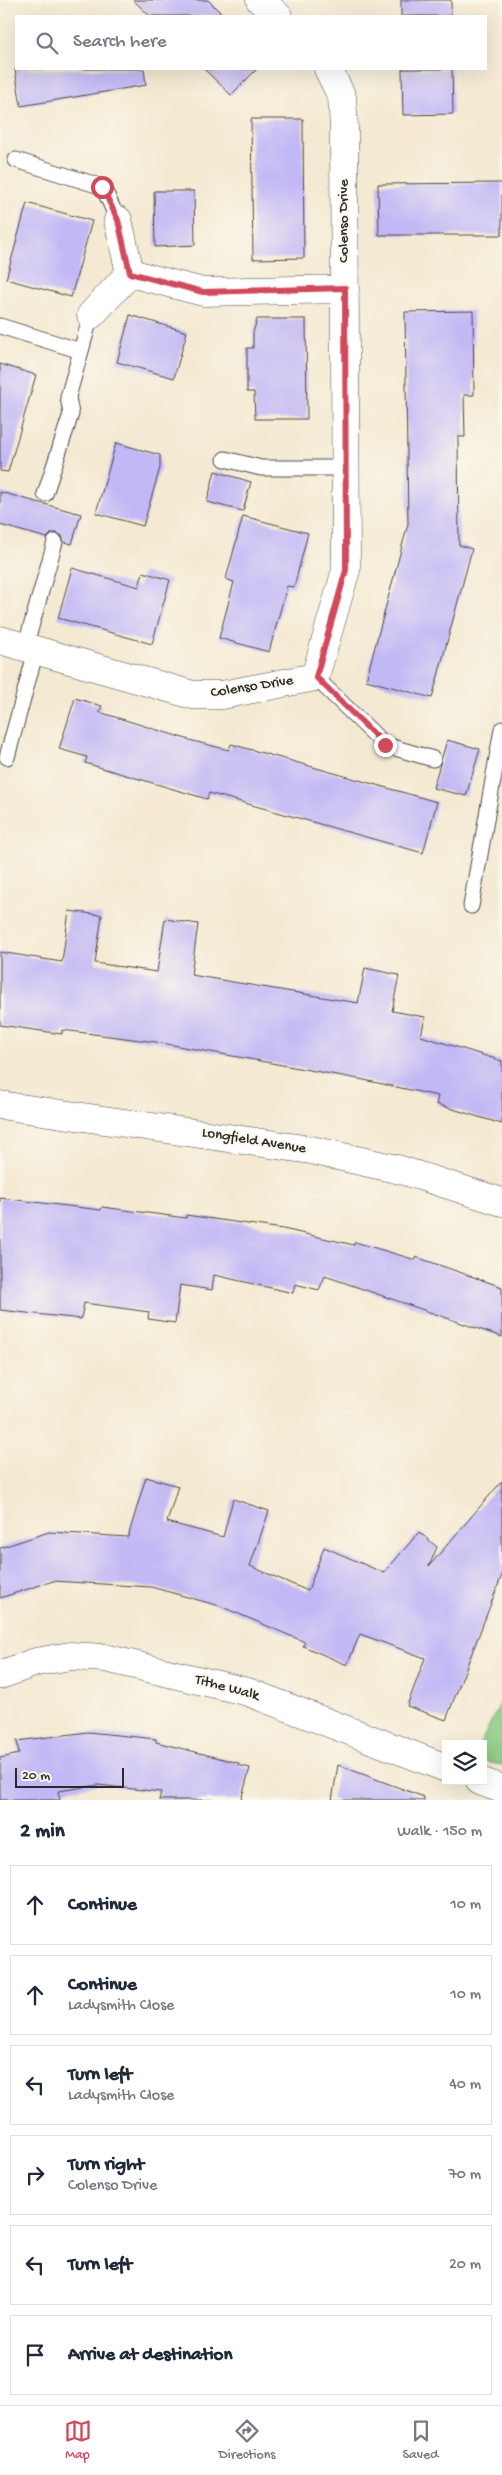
<!DOCTYPE html>
<meta charset="utf-8">
<style>
body{margin:0;font-family:"Gochi Hand",sans-serif;background:#f6f6f7;color:#1f2937}
.controls{position:absolute;right:15px;bottom:15px;display:grid;overflow:hidden;border-radius:0px;box-shadow:0 5px 20px #0002}
.controls button{width:45px;height:45px;display:grid;place-items:center;padding:0;border:0;border-bottom:1px solid #e0e1e3;background:#fff;color:#1f2937;font:25px sans-serif}
.scale{position:absolute;left:15px;bottom:12px;width:109px;box-sizing:border-box;padding-left:5px;border:2px solid #2b2b2b;border-top:0;font-size:14px;line-height:18px;white-space:nowrap;color:#2b2b2b;-webkit-text-stroke:4px #fbf7ec;paint-order:stroke}
.stop{position:absolute;width:15px;height:15px;margin:-11px;border:4px solid #d1495b;border-radius:50%;background:#fff}
.stop.end{background:#d1495b;border-color:#fff;box-shadow:0 1px 5px #0008}
.list{margin:0;padding:0;list-style:none}
h2{display:flex;justify-content:space-between;align-items:center;height:65px;margin:0;padding:0 20px;font-size:21px}
h2 small{font-size:16px;font-weight:400;color:#747a83}
.list li{display:grid;grid-template-columns:32px 1fr auto;gap:15px;align-items:center;box-sizing:border-box;height:80px;margin:0 10px 10px;padding:0 10px;border:1px solid #e0e1e3;border-radius:0px}
.list b{display:block;font-size:19px;white-space:nowrap}
.list p{margin:0;font-size:16px;white-space:nowrap;color:#747a83}
.list em{font-size:16px;font-style:normal;color:#747a83}
.icon{flex:none;width:28px;height:28px;fill:none;stroke:currentColor;stroke-width:2;stroke-linecap:round;stroke-linejoin:round}
.map{position:relative;flex:none;width:502px;height:1800px;overflow:hidden}
.search{position:absolute;background:#fff;box-shadow:0 5px 20px #0002;left:15px;right:15px;top:15px;height:55px;display:flex;align-items:center;gap:12px;box-sizing:border-box;padding:0 18px;border-radius:0px;color:#747a83;font-size:19px}
.sheet{height:605px;background:#fff}
nav{display:flex;justify-content:space-around;align-items:center;box-sizing:border-box;height:70px;border-top:1px solid #e0e1e3;background:#fff;font-size:14px;color:#747a83}
nav a{display:grid;justify-items:center;gap:2px}
nav .on{color:#d1495b}
.map>svg:first-child{display:block}
.green{fill:#8dcc82;stroke:#5c7c56}
.building{fill:#c2b8f5}
.lines{fill:none;stroke-linecap:round;stroke-linejoin:round}
.lane-casing{stroke:#494844;stroke-width:17}
.street-casing{stroke:#494844;stroke-width:29}
.lane{stroke:#fff;stroke-width:15}
.street{stroke:#fff;stroke-width:28}
.route{stroke:#d1495b;stroke-width:6}
.labels{text-anchor:middle;dominant-baseline:central;stroke-width:4;stroke-linejoin:round;paint-order:stroke}
.street-label{font-size:15px;fill:#2b2b2b;stroke:#fbf7ec}
</style>
<div class="map">
<svg width="502" height="1800" viewBox="0 0 502 1800">
<rect width="100%" height="100%" fill="#fbf7ec"/>
<filter id="ink" filterUnits="userSpaceOnUse"><feTurbulence type="fractalNoise" baseFrequency=".02" numOctaves="2"/><feDisplacementMap in="SourceGraphic" scale="10" xChannelSelector="R" yChannelSelector="G"/><feConvolveMatrix kernelMatrix="1 2 1 2 8 2 1 2 1" color-interpolation-filters="sRGB"/></filter>
<filter id="wash" filterUnits="userSpaceOnUse"><feTurbulence type="fractalNoise" baseFrequency=".0096" numOctaves="4" result="noise"/><feDisplacementMap in="SourceGraphic" scale="20" xChannelSelector="R" yChannelSelector="G"/><feGaussianBlur stdDeviation="1.12" result="paint"/><feColorMatrix in="noise" values="0 0 0 0 0 0 0 0 0 0 0 0 0 0 0 0 0 1.4 0 .05"/><feComposite in="paint" operator="in"/></filter>
<g filter="url(#wash)">
<rect width="100%" height="100%" fill="#f4e9d2"/>
<path class="green" d="M 502,1700 L 502,1765 L 483,1761 L 483,1744 L 480,1744 Z"/>
<g id="blocks">
<path class="building" d="M 133,0 L 208,0 L 224,16 L 150,16 Z
M 401,0 L 451,0 L 451,16 L 401,16 Z
M 15,69 L 144,69 L 146,85 L 21,106 Z
M 204,69 L 257,69 L 231,95 Z
M 402,69 L 452,69 L 453,114 L 403,115 Z
M 251,119 L 303,119 L 304,258 L 253,259 Z
M 502,183 L 502,235 L 379,235 L 378,184 Z
M 154,191 L 194,191 L 195,245 L 155,247 Z
M 27,203 L 92,221 L 71,297 L 6,279 Z
M 473,311 L 474,395 L 464,395 L 465,437 L 458,437 L 459,545 L 472,549 L 432,698 L 366,680 L 408,524 L 405,312 Z
M 130,315 L 187,332 L 174,378 L 117,362 Z
M 257,319 L 306,319 L 307,419 L 255,419 L 254,392 L 247,392 L 247,348 L 253,348 L 253,333 Z
M 0,364 L 36,375 L 8,472 L 0,471 Z
M 116,443 L 160,455 L 160,468 L 143,526 L 96,513 Z
M 215,471 L 251,482 L 243,511 L 207,502 Z
M 0,492 L 81,514 L 72,544 L 64,542 L 62,536 L 57,533 L 52,533 L 47,538 L 0,525 Z
M 243,516 L 308,533 L 294,587 L 287,586 L 269,652 L 219,638 L 234,582 L 226,579 Z
M 72,568 L 139,587 L 143,572 L 170,580 L 152,644 L 58,618 Z
M 75,698 L 102,706 L 99,712 L 193,741 L 229,750 L 231,744 L 437,802 L 423,853 L 209,793 L 207,799 L 85,763 L 87,757 L 59,749 Z
M 447,740 L 480,749 L 466,796 L 433,788 Z
M 69,911 L 102,915 L 95,963 L 157,972 L 165,919 L 198,924 L 191,975 L 358,1003 L 365,968 L 399,975 L 392,1011 L 425,1017 L 421,1036 L 502,1061 L 502,1124 L 436,1104 L 438,1096 L 364,1080 L 156,1042 L 62,1030 L 62,1034 L 0,1025 L 0,952 L 62,962 Z
M 0,1198 L 101,1210 L 102,1207 L 186,1218 L 186,1215 L 283,1229 L 354,1245 L 355,1242 L 416,1260 L 416,1257 L 502,1287 L 502,1337 L 325,1276 L 319,1290 L 295,1284 L 293,1293 L 214,1275 L 212,1290 L 180,1285 L 175,1323 L 148,1319 L 149,1312 L 84,1303 L 81,1319 L 0,1310 Z
M 146,1477 L 178,1486 L 167,1522 L 223,1537 L 233,1499 L 269,1511 L 250,1566 L 308,1591 L 324,1547 L 384,1573 L 419,1532 L 437,1547 L 429,1566 L 502,1481 L 502,1575 L 446,1720 L 407,1706 L 425,1658 L 360,1634 L 347,1665 L 303,1646 L 305,1642 L 220,1606 L 151,1587 L 53,1581 L 0,1598 L 0,1548 L 49,1532 L 128,1537 Z
M 88,1732 L 156,1739 L 156,1742 L 239,1763 L 238,1765 L 250,1768 L 241,1800 L 159,1800 L 161,1792 L 98,1785 L 58,1791 L 60,1800 L 0,1800 L 0,1758 L 19,1754 L 17,1741 Z
M 338,1765 L 424,1797 L 424,1800 L 332,1800 Z"/>
</g>
</g>
<g filter="url(#ink)">
<use href="#blocks" fill-opacity="0" stroke="#494844" stroke-width="1"/>
<g class="lines">
<defs>
<path id="lane" d="M 16,160 L 103,187 L 118,220
M 0,326 L 81,351 L 68,397 L 71,414 L 45,494
M 81,351 L 91,315
M 225,459 L 261,468 L 345,468
M 25,648 L 55,542
M 315,677 L 385,745 L 433,759
M 7,757 L 36,651
M 471,906 L 502,729"/>
<path id="street" d="M 260,0 L 278,16
M 130,273 L 203,292 L 345,289
M 91,315 L 130,273 L 118,220
M 0,640 L 193,695 L 222,695 L 315,677 L 346,570 L 344,127 L 342,97 L 328,69
M 0,1105 L 311,1150 L 401,1170 L 502,1202
M 0,1675 L 36,1662 L 70,1656 L 105,1658 L 248,1692 L 446,1768
M 480,1781 L 502,1789"/>
</defs>
<use href="#lane" class="lane-casing"/>
<use href="#street" class="street-casing"/>
<use href="#lane" class="lane"/>
<use href="#street" class="street"/>
</g>
</g>
<g class="lines" filter="url(#ink)">
<path class="route" d="M 102,187 L 118,220 L 130,273 L 203,292 L 345,288 L 346,570 L 316,677 L 385,745"/>
</g>
<g class="labels">
<g class="street-label">
<text transform="translate(344 221) rotate(-90)">Colenso Drive</text>
<text transform="translate(252 687) rotate(-9)">Colenso Drive</text>
<text transform="translate(254 1141) rotate(9)">Longfield Avenue</text>
<text transform="translate(227 1688) rotate(15)">Tithe Walk</text>
</g>
</g>
</svg>
<div class="controls">
<button><svg class="icon" aria-label="layers" viewBox="0 0 24 24"><path d="M12 4l9 5-9 5-9-5zM3 14l9 5 9-5"/></svg></button>
</div>
<div class="scale">20 m</div>
<div class="stop" style="left:102px;top:187px"></div>
<div class="stop end" style="left:385px;top:745px"></div>
<div class="search"><svg class="icon" aria-label="search" viewBox="0 0 24 24"><circle cx="10" cy="10" r="6"/><path d="M15 15l6 6"/></svg>Search here</div>
</div>
<section class="sheet">
<h2>2 min<small>Walk · 150 m</small></h2>
<ul class="list">
<li><svg class="icon" aria-label="ahead" viewBox="0 0 24 24"><path d="M12 20V5M6 11l6-6 6 6"/></svg><div><b>Continue</b></div><em>10 m</em></li>
<li><svg class="icon" aria-label="ahead" viewBox="0 0 24 24"><path d="M12 20V5M6 11l6-6 6 6"/></svg><div><b>Continue</b><p>Ladysmith Close</p></div><em>10 m</em></li>
<li><svg class="icon" aria-label="left" viewBox="0 0 24 24"><path d="M17 20v-9H6M10 6l-5 5 5 5"/></svg><div><b>Turn left</b><p>Ladysmith Close</p></div><em>40 m</em></li>
<li><svg class="icon" aria-label="right" viewBox="0 0 24 24"><path d="M7 20v-9h11M14 6l5 5-5 5"/></svg><div><b>Turn right</b><p>Colenso Drive</p></div><em>70 m</em></li>
<li><svg class="icon" aria-label="left" viewBox="0 0 24 24"><path d="M17 20v-9H6M10 6l-5 5 5 5"/></svg><div><b>Turn left</b></div><em>20 m</em></li>
<li><svg class="icon" aria-label="arrive" viewBox="0 0 24 24"><path d="M6 21V4h12l-3 4 3 4H6"/></svg><div><b>Arrive at destination</b></div></li>
</ul>
</section>
<nav>
<a class="on"><svg class="icon" aria-label="map" viewBox="0 0 24 24"><path d="M3 6l6-2 6 2 6-2v14l-6 2-6-2-6 2zM9 4v14M15 6v14"/></svg>Map</a>
<a><svg class="icon" aria-label="directions" viewBox="0 0 24 24"><path d="M12 3l9 9-9 9-9-9zM9 14v-3h6M13 9l2 2-2 2"/></svg>Directions</a>
<a><svg class="icon" aria-label="saved" viewBox="0 0 24 24"><path d="M7 4h10v16l-5-4-5 4z"/></svg>Saved</a>
</nav>
